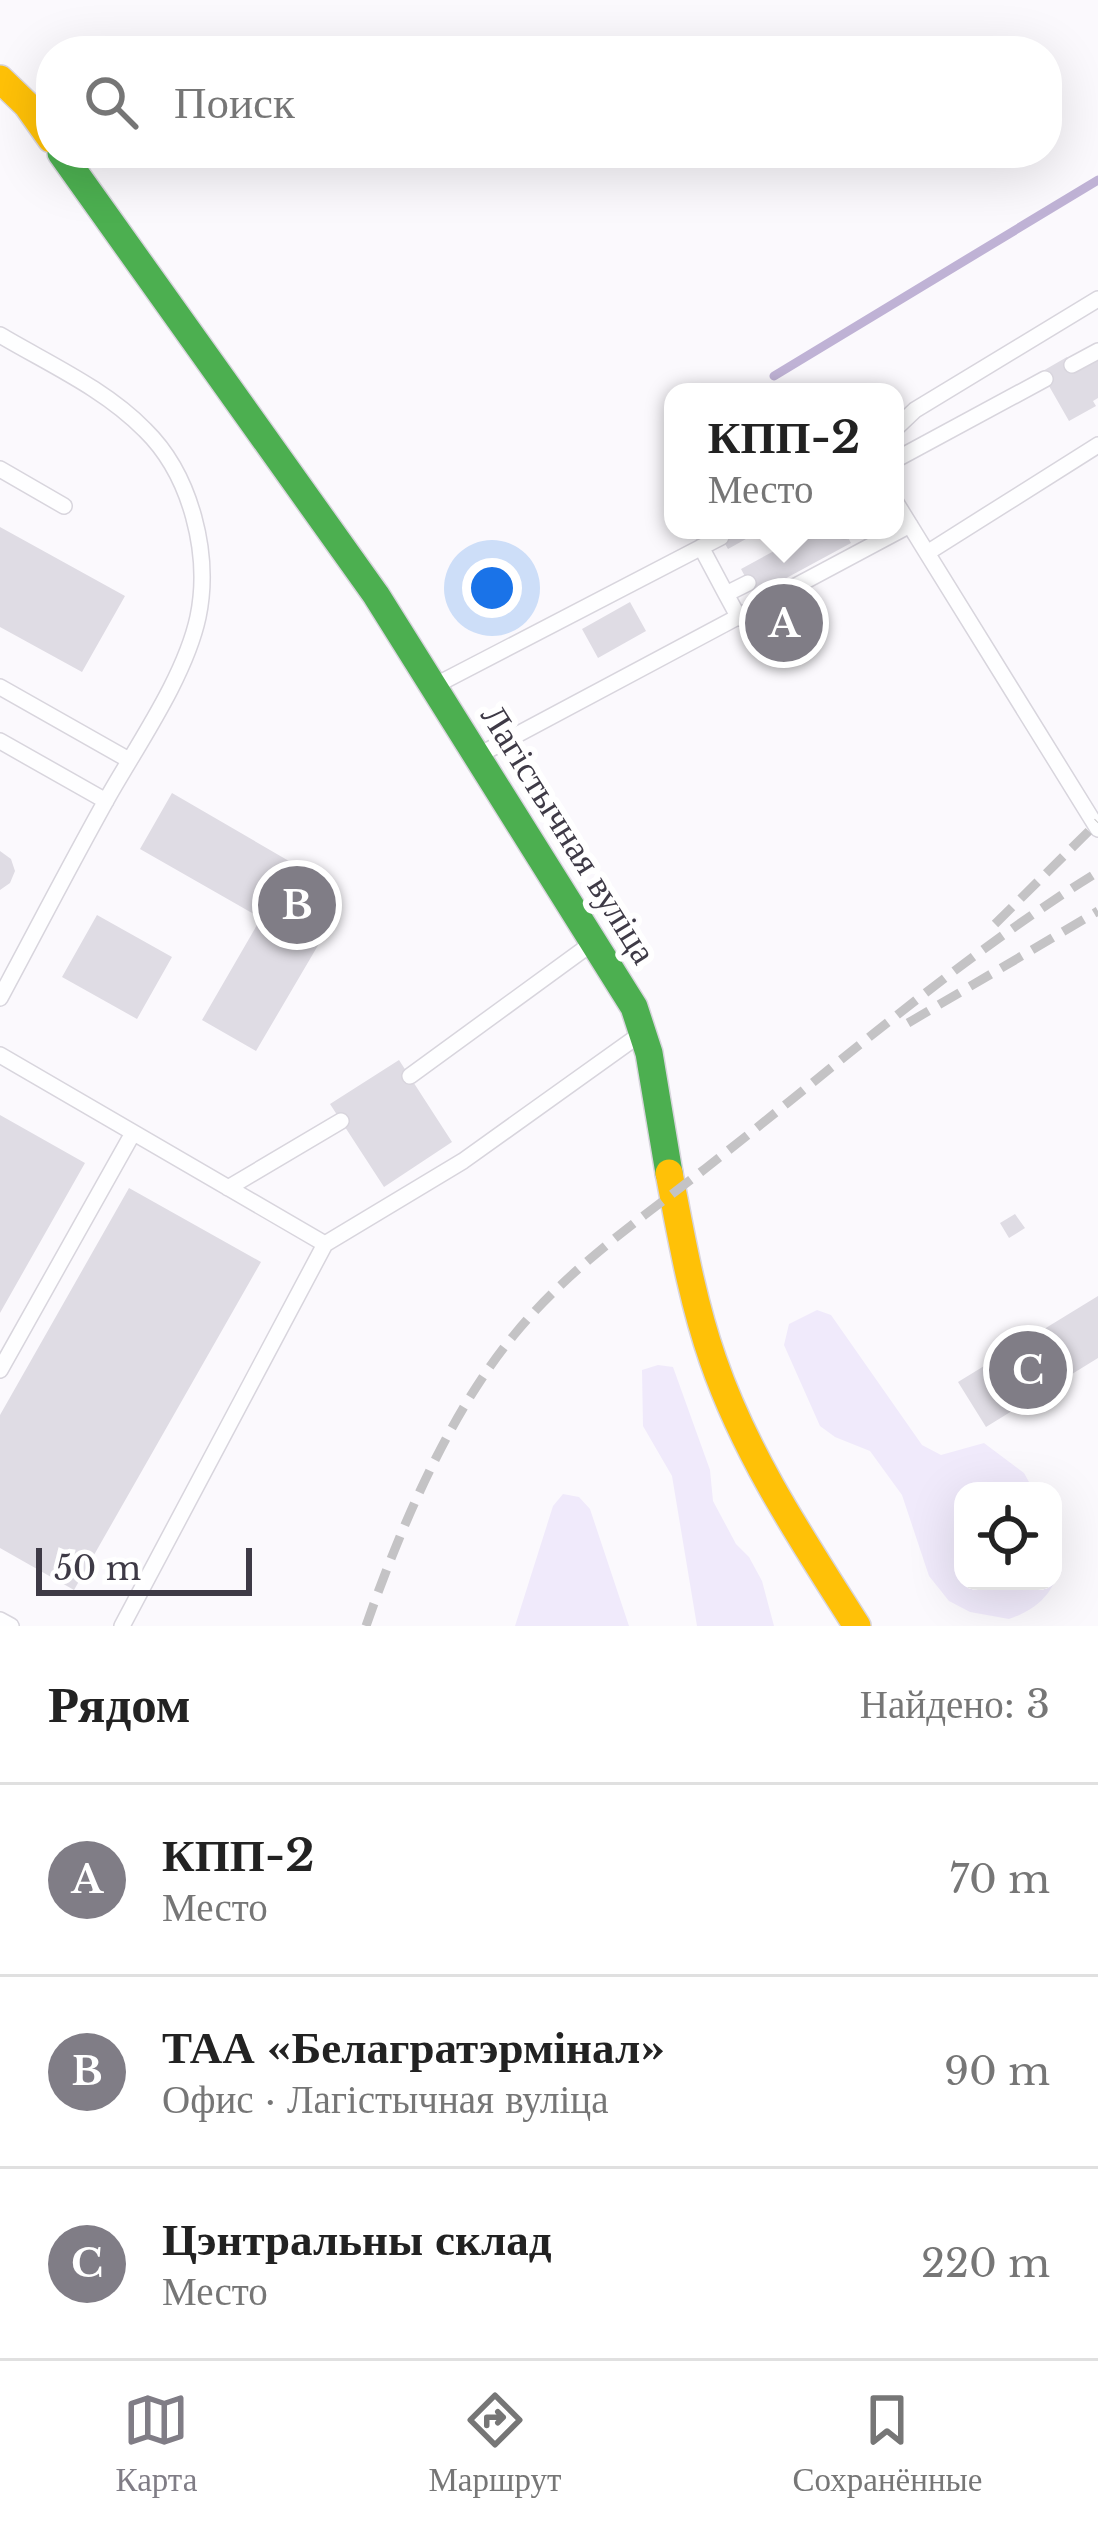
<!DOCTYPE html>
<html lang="ru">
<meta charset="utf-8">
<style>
body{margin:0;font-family:"Libre Baskerville",serif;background:#f2f2f2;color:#222}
.controls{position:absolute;right:36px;bottom:36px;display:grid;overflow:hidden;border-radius:24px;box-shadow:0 12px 48px #0002}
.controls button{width:108px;height:108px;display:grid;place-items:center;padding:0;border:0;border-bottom:3px solid #e0e0e0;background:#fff;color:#222;font:60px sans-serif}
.scale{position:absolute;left:36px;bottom:30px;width:216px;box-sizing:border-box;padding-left:12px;border:6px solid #3e3a46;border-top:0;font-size:33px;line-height:42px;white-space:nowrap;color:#3e3a46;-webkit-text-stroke:9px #fff;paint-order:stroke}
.you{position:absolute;left:492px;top:588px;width:42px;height:42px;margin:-30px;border:9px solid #fff;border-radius:50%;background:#1a73e8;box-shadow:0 0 0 18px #1a73e833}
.badge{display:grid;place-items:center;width:78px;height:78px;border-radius:50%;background:#807d86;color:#fff;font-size:39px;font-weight:700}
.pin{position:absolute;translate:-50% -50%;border:6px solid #fff;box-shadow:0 3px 12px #0006}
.popup{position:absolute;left:664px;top:383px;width:240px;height:156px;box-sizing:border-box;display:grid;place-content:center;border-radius:24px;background:#fff;filter:drop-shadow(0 3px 9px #0005);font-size:39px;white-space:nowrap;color:#767676}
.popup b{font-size:45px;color:#222}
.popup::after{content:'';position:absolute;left:50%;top:100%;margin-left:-24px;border:24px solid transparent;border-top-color:#fff}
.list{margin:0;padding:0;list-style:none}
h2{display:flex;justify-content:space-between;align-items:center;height:156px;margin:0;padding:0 48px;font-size:51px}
h2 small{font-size:39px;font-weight:400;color:#767676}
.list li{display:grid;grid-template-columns:78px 1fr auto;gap:36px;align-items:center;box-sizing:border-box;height:192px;padding:0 48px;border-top:3px solid #e0e0e0}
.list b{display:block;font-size:45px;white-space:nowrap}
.list p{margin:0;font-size:39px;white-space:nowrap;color:#767676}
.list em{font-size:39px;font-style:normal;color:#767676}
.icon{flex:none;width:66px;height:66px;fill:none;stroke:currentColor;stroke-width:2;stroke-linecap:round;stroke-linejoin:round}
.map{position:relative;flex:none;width:1098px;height:1626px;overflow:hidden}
.search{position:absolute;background:#fff;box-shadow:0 12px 48px #0002;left:36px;right:36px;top:36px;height:132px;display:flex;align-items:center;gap:30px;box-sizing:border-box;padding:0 42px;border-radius:48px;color:#767676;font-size:45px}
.sheet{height:732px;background:#fff}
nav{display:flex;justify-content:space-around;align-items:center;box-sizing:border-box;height:168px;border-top:3px solid #e0e0e0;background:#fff;font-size:33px;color:#767676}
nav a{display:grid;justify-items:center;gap:6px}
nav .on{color:#807d86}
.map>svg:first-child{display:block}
.green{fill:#f0eafb}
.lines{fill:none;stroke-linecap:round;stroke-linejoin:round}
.stream{stroke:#bfb2d5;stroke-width:9}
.building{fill:#dfdce4}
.lane-casing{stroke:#d8d5dd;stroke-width:18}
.fast-casing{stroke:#d8d5dd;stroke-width:30}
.slow-casing{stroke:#d8d5dd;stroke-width:30}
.lane{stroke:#fefeff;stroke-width:15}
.fast{stroke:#4caf50;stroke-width:27}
.slow{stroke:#ffc107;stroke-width:27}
.rail{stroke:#c4c3c5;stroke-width:9;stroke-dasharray:24 12;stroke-linecap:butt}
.labels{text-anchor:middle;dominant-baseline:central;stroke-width:12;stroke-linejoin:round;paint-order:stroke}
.street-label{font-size:36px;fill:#3e3a46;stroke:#fff}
</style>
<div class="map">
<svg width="1098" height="1626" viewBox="0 0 1098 1626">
<rect width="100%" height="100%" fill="#fbf9fd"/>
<path class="green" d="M 817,1310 L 831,1315 L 922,1445 L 941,1455 L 984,1443 L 1024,1473 L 1034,1491 L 963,1491 L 963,1581 L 1053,1581 L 1053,1532 C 1068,1574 1051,1605 1009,1619 L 970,1612 L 949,1601 L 929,1576 L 902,1495 L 870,1451 L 835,1437 L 820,1426 L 784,1345 L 789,1324 Z
M 658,1365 L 673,1367 L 710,1470 L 713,1501 L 736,1544 L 749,1557 L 762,1581 L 774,1626 L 697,1626 L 672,1476 L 643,1426 L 642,1370 Z
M 563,1494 L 579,1497 L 590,1509 L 629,1626 L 515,1626 L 553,1506 Z"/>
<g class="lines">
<path class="stream" d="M 774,376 L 1098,180"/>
</g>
<path class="building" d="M 1067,357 L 1076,372 L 1098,360 L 1098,398 L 1093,401 L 1096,406 L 1069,421 L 1041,372 Z
M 0,527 L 125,596 L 82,672 L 0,627 Z
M 717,530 L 762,530 L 728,549 Z
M 763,530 L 796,530 L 799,537 L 811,530 L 844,530 L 851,543 L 755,595 L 741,569 L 774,551 Z
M 630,602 L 646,631 L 598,658 L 582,629 Z
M 788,606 L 800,628 L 780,640 L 767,617 Z
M 172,793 L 332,886 L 337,913 L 256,1051 L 202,1020 L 261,918 L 140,849 Z
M 0,851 L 11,859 L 15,871 L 10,883 L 0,890 Z
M 97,915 L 172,957 L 137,1019 L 62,977 Z
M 399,1060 L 452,1142 L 384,1187 L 330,1104 Z
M 0,1115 L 85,1163 L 0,1313 Z
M 129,1188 L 261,1262 L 74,1590 L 0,1548 L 0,1415 Z
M 1015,1214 L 1025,1228 L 1009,1238 L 1000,1223 Z
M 1098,1296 L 1098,1358 L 986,1427 L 958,1382 Z"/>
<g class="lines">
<defs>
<path id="lane" d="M 0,335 C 49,364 105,389 145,430 C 191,475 211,554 198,617 C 185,677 138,744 108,797 C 71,863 36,931 0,998
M 1072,365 L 1098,351
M 895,429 L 915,410 L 1098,299
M 895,460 L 1045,379
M 0,469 L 64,506
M 895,501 L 927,553 L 1098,445
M 844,531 L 846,530
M 701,547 L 726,594
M 927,553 L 1098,829
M 739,618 L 726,594 L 748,583
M 436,685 L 721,537
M 0,687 L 129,760
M 0,741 L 106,801
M 479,755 L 910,525
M 0,1055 L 325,1244 L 122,1626
M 410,1076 L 591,944
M 228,1188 L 341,1121
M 325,1244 L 463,1161 L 642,1033
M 0,1370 L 133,1133
M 0,1620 L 11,1626"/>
<path id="fast" d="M 61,153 L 376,595 L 634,1007 L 649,1053 L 669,1173"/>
<path id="slow" d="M 0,79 L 27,105 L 51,139
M 669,1173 C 681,1235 692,1300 713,1360 C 746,1456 803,1541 857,1626"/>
</defs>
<use href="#lane" class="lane-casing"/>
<use href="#fast" class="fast-casing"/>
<use href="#slow" class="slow-casing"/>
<use href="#lane" class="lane"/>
<use href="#fast" class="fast"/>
<use href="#slow" class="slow"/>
<path class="rail" d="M 995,924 L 1098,822
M 908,1023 L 1098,911
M 366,1626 C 399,1531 449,1413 514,1335 C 568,1269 639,1220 706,1168 C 835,1067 958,958 1098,872"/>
</g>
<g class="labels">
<g class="street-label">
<text transform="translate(569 834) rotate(58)">Лагістычная вуліца</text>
</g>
</g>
</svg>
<div class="controls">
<button><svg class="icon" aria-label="locate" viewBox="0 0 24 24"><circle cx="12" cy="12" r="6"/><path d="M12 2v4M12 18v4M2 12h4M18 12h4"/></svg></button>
</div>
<div class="scale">50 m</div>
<div class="you"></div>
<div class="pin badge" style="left:784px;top:623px">A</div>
<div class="popup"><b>КПП-2</b>Место</div>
<div class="pin badge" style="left:297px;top:905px">B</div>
<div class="pin badge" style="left:1028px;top:1370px">C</div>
<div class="search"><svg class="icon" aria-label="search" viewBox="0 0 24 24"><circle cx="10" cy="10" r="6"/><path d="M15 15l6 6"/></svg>Поиск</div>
</div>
<section class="sheet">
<h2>Рядом<small>Найдено: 3</small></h2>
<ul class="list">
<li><span class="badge">A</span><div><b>КПП-2</b><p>Место</p></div><em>70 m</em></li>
<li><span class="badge">B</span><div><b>ТАА «Белагратэрмінал»</b><p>Офис · Лагістычная вуліца</p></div><em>90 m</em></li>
<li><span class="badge">C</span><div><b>Цэнтральны склад</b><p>Место</p></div><em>220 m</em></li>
</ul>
</section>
<nav>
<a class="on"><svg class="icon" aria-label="map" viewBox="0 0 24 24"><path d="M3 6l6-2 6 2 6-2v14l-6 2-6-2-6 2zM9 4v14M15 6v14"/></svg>Карта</a>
<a><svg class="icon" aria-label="directions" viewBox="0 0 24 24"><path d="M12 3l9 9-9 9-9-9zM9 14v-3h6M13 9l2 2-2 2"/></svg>Маршрут</a>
<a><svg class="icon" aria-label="saved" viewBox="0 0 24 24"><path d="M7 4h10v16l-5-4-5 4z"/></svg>Сохранённые</a>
</nav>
